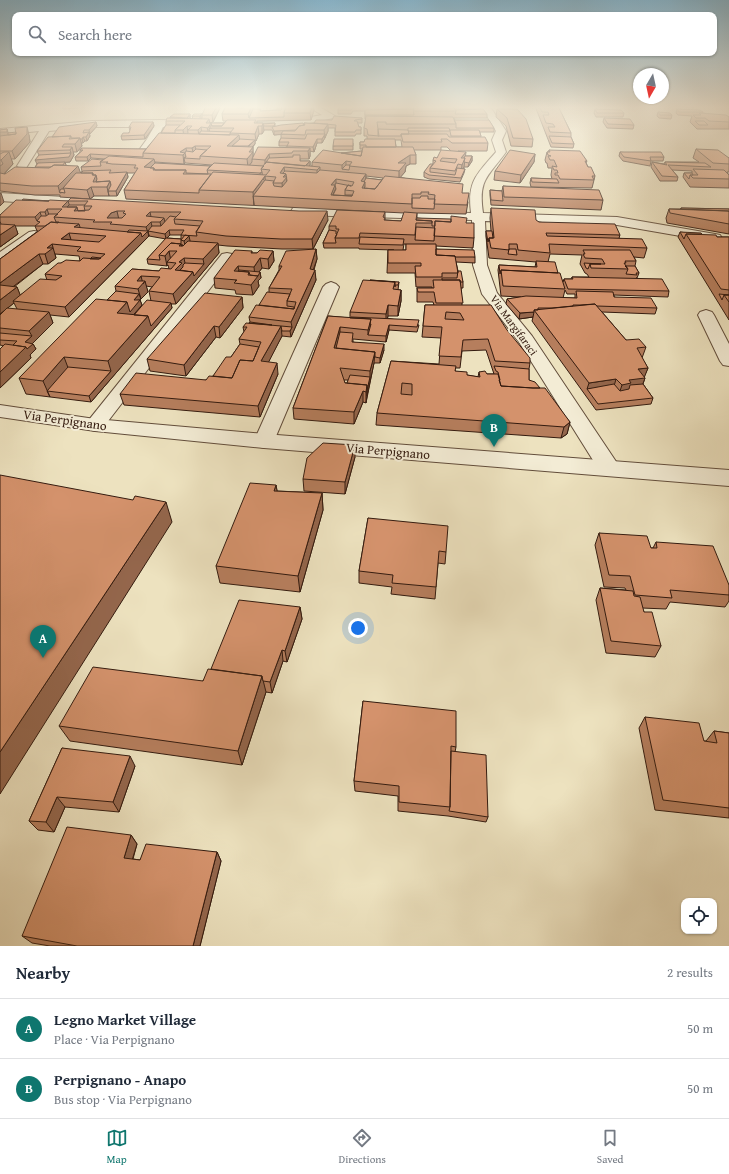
<!DOCTYPE html>
<meta charset="utf-8">
<style>
body{margin:0;font-family:"Gentium Book Plus",serif;background:#f2f2f3;color:#1f2937}
.controls{position:absolute;right:12px;bottom:12px;display:grid;overflow:hidden;border-radius:8px;box-shadow:0 1px 3px #0004}
.controls button{width:36px;height:36px;display:grid;place-items:center;padding:0;border:0;border-bottom:1px solid #e0e1e3;background:#fff;color:#1f2937;font:20px sans-serif}
.compass{position:absolute;left:633px;top:68px;width:36px;height:36px;border-radius:50%;background:#fff;box-shadow:0 1px 3px #0004;rotate:189deg}
.you{position:absolute;left:358px;top:628px;width:14px;height:14px;margin:-10px;border:3px solid #fff;border-radius:50%;background:#1a73e8;box-shadow:0 0 0 6px #1a73e833}
.badge{display:grid;place-items:center;width:26px;height:26px;border-radius:50%;background:#0f766e;color:#fff;font-size:13px;font-weight:700}
.pin{position:absolute;translate:-50% -33px;filter:drop-shadow(0 1px 2px #0008)}
.pin::after{content:'';position:absolute;top:21px;width:14px;height:12px;background:inherit;clip-path:polygon(0 0,100% 0,50% 100%)}
.list{margin:0;padding:0;list-style:none}
h2{display:flex;justify-content:space-between;align-items:center;height:52px;margin:0;padding:0 16px;font-size:17px}
h2 small{font-size:13px;font-weight:400;color:#747a83}
.list li{display:grid;grid-template-columns:26px 1fr auto;gap:12px;align-items:center;box-sizing:border-box;height:60px;padding:0 16px;border-top:1px solid #e0e1e3}
.list b{display:block;font-size:15px;white-space:nowrap}
.list p{margin:0;font-size:13px;white-space:nowrap;color:#747a83}
.list em{font-size:13px;font-style:normal;color:#747a83}
.icon{flex:none;width:22px;height:22px;fill:none;stroke:currentColor;stroke-width:2;stroke-linecap:round;stroke-linejoin:round}
.map{position:relative;flex:none;width:729px;height:946px;overflow:hidden}
.search{position:absolute;background:#fff;box-shadow:0 1px 3px #0004;left:12px;right:12px;top:12px;height:44px;display:flex;align-items:center;gap:10px;box-sizing:border-box;padding:0 14px;border-radius:8px;color:#747a83;font-size:15px}
.sheet{height:172px;background:#fff}
nav{display:flex;justify-content:space-around;align-items:center;box-sizing:border-box;height:56px;border-top:1px solid #e0e1e3;background:#fff;font-size:11px;color:#747a83}
nav a{display:grid;justify-items:center;gap:2px}
nav .on{color:#0f766e}
.map>svg:first-child{display:block}
.lines{fill:none;stroke-linecap:round;stroke-linejoin:round}
.minor-casing{stroke:#624d3b;stroke-width:2}
.tertiary-casing{stroke:#624d3b;stroke-width:2}
.minor{fill:#f3ecd5;fill-rule:evenodd}
.tertiary{fill:#f3ecd5;fill-rule:evenodd}
.wall{fill:#b67e5d;stroke:#341b0f;fill-rule:evenodd}
.shaded-wall{fill:#94664c;stroke:#341b0f}
.building{fill:#d4926c;stroke:#341b0f;fill-rule:evenodd}
.labels{text-anchor:middle;dominant-baseline:central;stroke-width:4;stroke-linejoin:round;paint-order:stroke}
.far-street-label{font-size:11px;fill:#341b0f;stroke:#f3ecd5}
.street-label{font-size:13px;fill:#341b0f;stroke:#f3ecd5}
</style>
<div class="map">
<svg width="729" height="946" viewBox="0 0 729 946">
<rect width="100%" height="100%" fill="#ede2bf"/>
<filter id="stains"><feTurbulence type="fractalNoise" baseFrequency=".005" numOctaves="4"/><feColorMatrix values="0 0 0 0 .2 0 0 0 0 .09 0 0 0 0 .02 0 0 0 .5 -.17"/></filter>
<radialGradient id="worn" r=".72"><stop offset=".6" stop-color="#630" stop-opacity="0"/><stop offset="1" stop-color="#630" stop-opacity=".3"/></radialGradient>
<g class="lines">
<defs>
<path id="minor" d="M 307,106 L 318,106 L 335,116 L 333,118 C 304,125 275,128 245,128 L 240,125 L 245,122 L 288,121 L 322,115 Z
M 483,106 L 492,106 L 491,108 L 506,131 L 502,140 L 506,152 C 488,177 478,179 483,213 L 617,217 L 715,234 L 720,235 L 722,238 L 720,241 L 715,242 L 617,225 L 485,221 L 487,265 L 497,293 L 532,336 L 617,463 L 620,468 L 617,473 L 609,475 L 601,473 L 519,342 L 482,294 L 473,265 L 472,220 L 297,215 L 293,214 L 291,211 L 293,208 L 297,207 L 471,213 C 467,181 477,174 496,152 L 492,140 L 496,131 L 482,108 Z
M 160,120 L 196,121 L 201,124 L 196,127 L 163,127 C 159,135 154,151 144,153 L 139,150 L 147,139 L 154,127 L 92,127 L 49,131 L 26,168 L 22,169 L 17,166 L 39,131 L 0,135 L 0,129 L 92,121 Z
M 0,193 L 79,198 L 83,199 L 85,202 L 83,205 L 79,206 L 0,201 Z
M 34,231 L 39,232 L 41,235 L 39,238 L 5,261 L 0,262 L 0,252 L 29,232 Z
M 227,253 L 232,254 L 234,257 L 232,260 L 102,429 L 95,431 L 88,429 L 85,425 L 88,421 L 222,254 Z
M 331,282 L 336,284 L 339,287 L 274,441 L 271,446 L 264,448 L 257,446 L 254,441 L 323,287 L 326,284 Z
M 706,310 L 712,312 L 714,315 L 729,344 L 729,366 L 723,365 L 720,361 L 698,315 L 700,312 Z"/>
<path id="tertiary" d="M 0,405 L 95,419 L 264,434 L 729,470 L 729,486 L 264,448 L 95,431 L 0,417 Z"/>
</defs>
<use href="#minor" class="minor-casing"/>
<use href="#tertiary" class="tertiary-casing"/>
<use href="#minor" class="minor"/>
<use href="#tertiary" class="tertiary"/>
</g>
<path class="wall" d="M 221,106 L 213,122 L 210,123 L 224,123 L 226,121 L 223,121 L 222,114 L 226,106 L 258,106 L 257,108 L 253,108 L 253,109 L 261,111 L 277,110 L 277,108 L 279,106 L 313,106 L 314,110 L 311,120 L 257,121 L 257,123 L 275,123 L 275,127 L 304,125 L 304,123 L 314,124 L 332,120 L 362,118 L 362,123 L 357,123 L 359,127 L 361,127 L 361,134 L 356,134 L 355,136 L 335,136 L 335,128 L 328,128 L 328,131 L 322,143 L 317,143 L 314,152 L 310,151 L 310,156 L 309,159 L 300,159 L 300,161 L 310,161 L 310,165 L 309,166 L 312,166 L 312,162 L 341,153 L 362,151 L 363,149 L 360,149 L 360,142 L 364,142 L 367,139 L 367,136 L 364,136 L 364,128 L 366,119 L 365,119 L 365,111 L 353,111 L 351,114 L 338,114 L 338,110 L 340,106 L 396,106 L 394,106 L 393,109 L 402,109 L 402,106 L 480,106 L 480,108 L 487,114 L 487,118 L 454,118 L 454,120 L 494,128 L 494,132 L 480,132 L 481,137 L 488,143 L 487,151 L 458,151 L 465,156 L 472,156 L 472,161 L 468,167 L 464,167 L 463,169 L 465,169 L 464,173 L 460,182 L 429,179 L 424,177 L 424,172 L 433,164 L 433,160 L 451,151 L 447,147 L 441,147 L 441,150 L 414,150 L 416,155 L 416,164 L 410,164 L 406,166 L 405,172 L 400,177 L 462,193 L 468,202 L 466,214 L 417,213 L 417,218 L 466,223 L 474,238 L 473,248 L 436,246 L 436,249 L 475,257 L 475,263 L 456,262 L 458,271 L 463,282 L 463,288 L 461,288 L 462,305 L 530,363 L 529,369 L 529,380 L 540,388 L 570,422 L 567,434 L 561,438 L 376,425 L 377,413 L 391,361 L 439,364 L 441,338 L 422,337 L 425,305 L 434,305 L 433,302 L 417,302 L 417,288 L 432,288 L 432,287 L 416,287 L 415,273 L 387,273 L 388,250 L 394,250 L 359,249 L 359,248 L 324,248 L 323,243 L 329,230 L 329,226 L 385,212 L 385,220 L 401,221 L 404,213 L 126,199 L 124,190 L 135,173 L 127,173 L 128,177 L 117,196 L 94,196 L 90,199 L 60,197 L 60,195 L 35,195 L 0,191 L 0,130 L 7,129 L 8,133 L 29,135 L 30,142 L 15,159 L 11,159 L 13,164 L 4,174 L 35,168 L 37,164 L 39,155 L 37,151 L 52,137 L 96,122 L 97,126 L 90,134 L 89,134 L 90,136 L 87,141 L 85,141 L 83,143 L 81,143 L 82,146 L 77,152 L 73,152 L 74,155 L 70,162 L 65,162 L 66,165 L 81,173 L 82,171 L 81,167 L 105,159 L 91,158 L 88,161 L 76,161 L 75,157 L 80,152 L 80,150 L 146,149 L 161,133 L 166,125 L 166,121 L 170,118 L 170,117 L 190,114 L 190,119 L 193,119 L 192,116 L 202,114 ZM 264,130 L 272,130 L 274,135 L 281,134 L 281,138 L 279,142 L 279,146 L 287,146 L 287,147 L 253,156 L 253,147 L 255,144 L 255,141 L 256,141 L 259,134 L 262,134 ZM 395,140 L 401,140 L 402,147 L 396,147 ZM 155,162 L 184,164 L 185,163 L 212,165 L 210,166 L 155,163 ZM 366,176 L 383,178 L 382,180 L 366,178 ZM 404,244 L 406,244 L 406,250 L 403,250 ZM 486,350 L 494,374 L 487,374 L 479,372 L 478,377 L 467,375 L 455,371 L 455,368 L 460,368 L 462,351 Z
M 535,106 L 558,106 L 571,133 L 571,137 L 574,144 L 573,148 L 551,147 Z
M 683,106 L 704,106 L 704,107 L 694,106 L 694,108 L 684,107 Z
M 497,109 L 533,139 L 532,147 L 511,146 L 506,126 L 496,117 Z
M 595,109 L 624,113 L 623,117 L 596,117 L 594,113 Z
M 677,109 L 703,112 L 703,113 L 729,117 L 729,129 L 697,129 L 690,122 L 692,116 L 678,115 L 676,113 Z
M 658,112 L 672,115 L 671,119 L 659,118 L 657,116 Z
M 604,118 L 634,125 L 633,129 L 607,128 L 603,122 Z
M 153,122 L 154,126 L 145,139 L 122,140 L 121,136 L 129,133 L 130,131 L 129,127 Z
M 353,143 L 353,150 L 333,150 L 333,146 Z
M 696,149 L 729,158 L 729,172 L 727,172 L 729,175 L 729,188 L 690,187 L 683,177 L 684,173 L 692,173 L 692,171 L 672,170 L 678,177 L 677,181 L 660,181 L 651,167 L 652,162 L 664,164 L 665,162 L 699,162 L 693,158 Z
M 549,150 L 587,161 L 586,163 L 588,167 L 595,176 L 592,188 L 531,187 L 530,183 L 531,178 L 552,179 L 551,175 L 552,168 L 548,168 L 547,163 L 546,163 L 545,160 L 547,152 L 548,152 Z
M 620,152 L 664,157 L 663,161 L 651,161 L 650,166 L 623,161 L 619,156 Z
M 535,154 L 534,162 L 520,183 L 494,180 L 495,171 Z
M 503,186 L 603,200 L 601,210 L 491,205 L 490,195 L 490,190 L 502,191 Z
M 71,198 L 328,220 L 313,249 L 282,249 L 227,246 L 218,245 L 219,253 L 176,304 L 171,304 L 172,308 L 91,402 L 26,394 L 19,378 L 107,300 L 116,291 L 115,286 L 132,269 L 159,271 L 169,269 L 168,265 L 167,266 L 148,264 L 147,259 L 166,239 L 149,236 L 69,317 L 50,315 L 53,323 L 32,343 L 33,344 L 36,349 L 30,355 L 31,358 L 0,388 L 0,349 L 4,346 L 0,345 L 0,315 L 17,309 L 14,303 L 0,314 L 0,259 L 38,231 L 37,231 L 35,226 L 15,226 L 18,234 L 0,247 L 0,224 L 1,224 L 0,221 L 0,215 L 49,201 L 68,201 ZM 170,235 L 181,235 L 181,239 L 167,238 ZM 55,254 L 79,256 L 80,261 L 61,263 L 45,274 L 47,280 L 20,295 L 17,287 L 14,287 L 43,264 L 48,264 L 56,258 ZM 146,286 L 152,287 L 149,291 L 151,301 L 134,315 L 142,305 L 140,300 L 148,292 Z
M 491,208 L 539,222 L 620,235 L 619,238 L 647,248 L 644,258 L 634,257 L 636,261 L 635,266 L 639,273 L 637,278 L 636,278 L 669,291 L 668,297 L 614,295 L 614,297 L 657,308 L 655,314 L 602,312 L 626,340 L 646,347 L 642,358 L 648,368 L 644,377 L 645,378 L 643,384 L 653,398 L 651,404 L 596,410 L 532,321 L 533,317 L 519,319 L 506,304 L 507,299 L 521,297 L 501,296 L 498,270 L 499,265 L 535,267 L 536,262 L 489,258 L 486,236 L 486,231 L 491,231 L 490,218 ZM 550,254 L 582,255 L 580,264 L 585,273 L 587,274 L 589,277 L 572,277 L 571,279 L 564,279 L 563,282 L 558,273 L 548,262 ZM 565,290 L 567,294 L 575,294 L 575,298 L 563,298 Z
M 681,208 L 729,209 L 729,234 L 667,223 L 666,218 L 669,209 L 680,209 Z
M 680,232 L 717,237 L 729,237 L 729,320 L 678,237 Z
M 316,249 L 317,259 L 314,270 L 316,280 L 291,337 L 282,336 L 268,362 L 278,374 L 260,417 L 124,405 L 120,394 L 206,380 L 213,376 L 231,357 L 240,344 L 239,339 L 244,332 L 243,327 L 249,323 L 250,322 L 249,317 L 269,293 L 269,288 L 279,270 L 279,266 Z
M 252,251 L 252,253 L 257,253 L 273,251 L 274,261 L 269,269 L 262,268 L 259,272 L 260,272 L 261,278 L 258,281 L 259,286 L 253,295 L 236,294 L 235,290 L 215,288 L 214,278 Z
M 399,282 L 398,290 L 401,290 L 401,301 L 398,316 L 388,316 L 387,318 L 419,325 L 417,332 L 389,330 L 386,342 L 353,339 L 353,342 L 384,350 L 380,363 L 374,363 L 366,403 L 363,402 L 354,424 L 294,419 L 293,408 L 328,316 L 350,318 L 350,312 ZM 344,380 L 348,380 L 347,383 L 345,383 Z
M 242,297 L 243,308 L 220,338 L 216,337 L 186,376 L 150,371 L 147,359 Z
M 355,457 L 345,494 L 304,491 L 303,479 Z
M 276,485 L 277,491 L 322,493 L 323,510 L 300,592 L 220,583 L 216,566 Z
M 368,518 L 446,552 L 445,564 L 438,563 L 435,599 L 391,594 L 392,587 L 359,583 L 359,571 Z
M 599,533 L 651,548 L 653,548 L 656,542 L 729,585 L 729,601 L 725,607 L 670,602 L 666,609 L 642,608 L 661,646 L 655,657 L 606,653 L 596,600 L 600,588 L 626,590 L 625,588 L 604,587 L 595,545 Z
M 300,607 L 302,619 L 287,662 L 283,661 L 272,693 L 266,692 L 242,765 L 70,741 L 59,726 L 203,681 L 211,669 Z
M 363,701 L 456,747 L 455,752 L 488,817 L 486,822 L 448,816 L 398,811 L 398,796 L 355,791 L 354,781 Z
M 645,717 L 704,741 L 706,741 L 714,731 L 729,733 L 729,818 L 655,810 L 639,728 Z
M 62,748 L 135,766 L 119,812 L 65,807 L 54,832 L 38,830 L 29,821 Z
M 131,835 L 137,844 L 133,859 L 140,860 L 217,852 L 221,861 L 200,946 L 50,946 L 32,943 L 22,936 Z"/>
<path class="shaded-wall" d="M 62,106 L 92,106 L 91,107 L 63,109 Z
M 94,106 L 112,106 L 94,107 Z
M 217,106 L 221,106 L 213,122 L 212,115 Z
M 252,106 L 253,113 L 249,118 L 248,114 Z
M 312,106 L 313,106 L 314,110 L 311,120 L 310,113 Z
M 190,114 L 190,118 L 188,122 L 187,118 Z
M 202,114 L 202,118 L 200,120 L 200,116 Z
M 209,119 L 210,124 L 211,123 L 212,128 L 210,128 L 209,129 L 210,133 L 209,135 L 206,123 Z
M 96,122 L 97,126 L 90,134 L 89,130 Z
M 153,122 L 154,126 L 145,139 L 144,135 Z
M 263,123 L 264,131 L 262,134 L 262,126 Z
M 328,124 L 328,131 L 325,138 L 324,130 Z
M 187,126 L 188,133 L 184,138 L 183,130 Z
M 258,126 L 259,134 L 256,141 L 255,134 Z
M 27,127 L 29,135 L 30,142 L 15,159 L 12,151 Z
M 201,127 L 202,135 L 199,136 L 198,130 Z
M 7,129 L 9,137 L 0,140 L 0,132 Z
M 305,129 L 305,133 L 274,135 L 274,131 Z
M 89,132 L 90,136 L 87,141 L 86,137 Z
M 325,134 L 325,138 L 322,143 L 322,139 Z
M 239,135 L 240,143 L 232,150 L 227,146 Z
M 83,137 L 85,141 L 83,143 L 82,139 Z
M 80,138 L 82,146 L 77,152 L 75,144 Z
M 317,139 L 317,143 L 314,152 L 313,147 Z
M 255,140 L 255,144 L 245,154 L 245,150 Z
M 195,146 L 197,154 L 194,156 L 192,148 Z
M 72,147 L 74,155 L 70,162 L 37,164 L 35,160 L 71,153 L 70,150 Z
M 253,147 L 253,159 L 252,159 L 252,162 L 248,167 L 247,159 L 249,152 Z
M 186,148 L 187,156 L 184,158 L 185,163 L 184,164 L 183,155 L 180,152 Z
M 310,148 L 310,156 L 309,159 L 308,151 Z
M 9,152 L 13,164 L 0,178 L 0,166 L 3,164 L 1,160 Z
M 466,152 L 464,167 L 461,173 L 462,165 L 461,158 Z
M 90,154 L 91,158 L 88,161 L 87,157 Z
M 269,154 L 270,162 L 265,164 L 265,160 Z
M 535,154 L 534,162 L 520,183 L 521,175 Z
M 410,155 L 410,164 L 406,166 L 405,172 L 399,179 L 399,170 L 398,171 L 398,163 Z
M 472,156 L 472,161 L 468,167 L 469,163 Z
M 154,159 L 156,167 L 156,177 L 144,167 Z
M 310,161 L 310,165 L 307,169 L 304,168 Z
M 346,161 L 346,169 L 342,169 L 342,165 Z
M 78,166 L 81,174 L 63,188 L 64,192 L 60,193 L 58,186 Z
M 284,167 L 285,175 L 286,174 L 288,190 L 283,196 L 282,183 L 280,173 Z
M 320,167 L 320,179 L 317,182 L 317,170 Z
M 127,172 L 128,177 L 117,196 L 116,191 Z
M 262,172 L 263,180 L 265,176 L 266,189 L 253,196 L 254,205 L 253,192 L 261,182 L 260,173 Z
M 93,173 L 96,175 L 98,184 L 94,186 L 92,175 Z
M 366,174 L 365,191 L 362,193 L 361,181 Z
M 336,179 L 336,188 L 331,199 L 331,185 Z
M 110,181 L 112,190 L 108,191 L 109,196 L 107,187 Z
M 91,187 L 94,196 L 90,199 L 87,190 Z
M 1,193 L 4,202 L 0,206 L 0,194 Z
M 68,201 L 71,210 L 62,207 Z
M 77,207 L 80,216 L 74,211 Z
M 47,209 L 50,218 L 48,221 L 45,212 Z
M 117,211 L 119,220 L 112,222 L 107,218 L 111,213 Z
M 327,211 L 328,220 L 313,249 L 312,239 Z
M 40,212 L 43,221 L 37,221 L 35,217 Z
M 150,212 L 152,221 L 151,222 L 153,231 L 148,231 L 149,236 L 146,227 L 146,216 Z
M 164,218 L 166,227 L 162,231 L 160,222 Z
M 79,224 L 82,233 L 74,227 Z
M 15,225 L 18,234 L 0,247 L 0,235 Z
M 169,230 L 170,235 L 166,239 L 165,234 Z
M 148,231 L 149,236 L 143,242 L 69,317 L 65,307 L 141,233 Z
M 69,233 L 72,243 L 61,239 Z
M 189,236 L 191,245 L 186,249 L 184,241 Z
M 218,243 L 219,253 L 176,304 L 173,294 L 193,272 L 204,264 L 203,259 Z
M 52,244 L 56,258 L 48,264 L 45,254 L 47,248 Z
M 316,249 L 317,259 L 310,279 L 310,269 Z
M 169,251 L 171,261 L 167,262 L 167,266 L 165,256 Z
M 273,251 L 274,261 L 269,269 L 268,259 Z
M 39,254 L 43,264 L 2,295 L 0,290 L 0,283 Z
M 184,258 L 186,268 L 184,273 L 175,270 L 179,262 Z
M 260,258 L 262,268 L 255,277 L 254,267 Z
M 238,266 L 240,276 L 235,276 L 236,281 L 234,271 Z
M 315,270 L 316,280 L 291,337 L 290,331 L 292,327 L 291,322 Z
M 260,272 L 261,278 L 258,281 L 259,286 L 253,295 L 251,285 Z
M 141,276 L 143,284 L 145,281 L 148,292 L 141,299 L 138,289 L 137,281 Z
M 17,287 L 21,297 L 13,301 L 14,303 L 0,314 L 0,300 Z
M 401,290 L 401,301 L 398,316 L 398,306 Z
M 139,294 L 141,299 L 135,305 L 134,300 Z
M 242,297 L 243,308 L 220,338 L 219,327 Z
M 140,300 L 142,305 L 122,328 L 117,313 L 127,302 Z
M 171,303 L 172,308 L 91,402 L 89,396 L 111,371 L 108,361 L 148,316 Z
M 388,305 L 388,316 L 386,324 L 386,314 Z
M 49,312 L 53,323 L 28,348 L 25,342 L 32,336 L 29,331 Z
M 534,312 L 533,317 L 519,319 L 520,313 Z
M 371,319 L 371,329 L 368,335 L 368,330 Z
M 389,325 L 389,330 L 386,342 L 386,336 Z
M 214,326 L 216,337 L 186,376 L 184,365 Z
M 281,326 L 282,336 L 263,373 L 261,361 Z
M 340,327 L 340,337 L 335,353 L 334,348 Z
M 33,344 L 36,349 L 30,355 L 31,358 L 0,388 L 0,372 L 26,347 Z
M 384,344 L 384,350 L 380,363 L 380,358 Z
M 375,352 L 374,363 L 367,396 L 367,390 L 370,377 L 370,371 Z
M 64,357 L 70,373 L 47,391 L 50,397 L 43,381 Z
M 277,363 L 278,374 L 260,417 L 258,406 Z
M 648,368 L 644,378 L 645,378 L 641,389 L 618,397 L 622,385 L 629,380 L 638,369 Z
M 616,379 L 613,390 L 587,389 L 589,383 Z
M 367,385 L 367,396 L 366,403 L 366,392 Z
M 363,391 L 363,402 L 354,424 L 354,412 Z
M 570,422 L 567,434 L 561,438 L 564,427 Z
M 355,445 L 355,457 L 345,494 L 345,482 Z
M 276,485 L 279,502 L 274,491 Z
M 322,493 L 323,510 L 300,592 L 298,576 Z
M 166,502 L 172,522 L 0,794 L 0,752 Z
M 300,607 L 302,619 L 287,662 L 285,651 Z
M 282,650 L 283,661 L 272,693 L 270,682 Z
M 262,676 L 266,692 L 242,765 L 238,751 Z
M 130,756 L 135,766 L 119,812 L 113,802 Z
M 57,797 L 65,807 L 54,832 L 46,822 Z
M 131,835 L 137,844 L 130,867 L 124,858 Z
M 217,852 L 221,861 L 200,946 L 193,946 Z"/>
<path class="building" d="M 206,106 L 217,106 L 212,115 L 202,115 Z
M 226,106 L 238,106 L 237,108 L 243,108 L 246,106 L 252,106 L 248,114 L 222,114 Z
M 240,106 L 246,106 L 244,108 L 240,108 Z
M 279,106 L 292,106 L 286,106 L 284,113 L 284,117 L 249,118 L 253,109 L 261,109 L 260,111 L 281,110 L 282,108 L 277,108 Z
M 286,106 L 312,106 L 310,113 L 284,113 Z
M 340,106 L 393,106 L 393,107 L 353,107 L 351,110 L 338,110 Z
M 402,106 L 413,106 L 413,107 L 402,107 Z
M 413,106 L 453,106 L 456,111 L 414,111 Z
M 539,106 L 558,106 L 571,133 L 550,132 L 548,127 L 555,127 L 553,124 L 546,123 L 543,115 L 549,115 L 548,112 L 542,112 Z
M 413,109 L 414,115 L 365,115 L 365,110 Z
M 483,109 L 487,114 L 455,114 L 456,111 L 455,110 Z
M 497,109 L 517,109 L 526,119 L 533,139 L 513,138 L 507,118 Z
M 595,109 L 621,110 L 624,113 L 597,113 Z
M 677,109 L 700,110 L 703,112 L 679,112 Z
M 658,112 L 670,113 L 672,115 L 660,115 Z
M 699,113 L 726,115 L 729,117 L 729,122 L 709,121 L 705,118 L 696,118 L 693,115 L 701,115 Z
M 174,114 L 190,114 L 187,118 L 170,117 Z
M 194,114 L 202,114 L 200,116 L 192,116 Z
M 334,116 L 362,118 L 362,119 L 355,120 L 354,121 L 357,121 L 359,127 L 361,127 L 361,130 L 356,130 L 355,132 L 335,132 L 336,125 L 314,123 L 316,120 L 332,120 Z
M 366,116 L 453,117 L 456,124 L 386,124 L 386,122 L 377,122 L 379,136 L 368,135 L 367,129 L 364,128 Z
M 167,118 L 209,119 L 206,123 L 211,123 L 208,128 L 201,127 L 198,130 L 188,130 L 192,126 L 187,126 L 183,130 L 175,130 L 185,121 L 166,121 Z
M 604,118 L 630,119 L 634,125 L 608,124 Z
M 227,120 L 256,120 L 254,123 L 263,123 L 262,126 L 258,126 L 255,134 L 230,133 L 234,128 L 210,128 L 210,126 L 222,126 Z
M 454,120 L 489,120 L 494,128 L 456,128 L 456,124 Z
M 695,121 L 704,121 L 708,125 L 699,125 Z
M 96,122 L 89,130 L 84,130 L 83,133 L 89,132 L 86,137 L 83,137 L 82,139 L 80,139 L 80,138 L 71,138 L 71,136 L 52,137 L 59,127 Z
M 132,122 L 153,122 L 144,135 L 121,136 L 123,133 L 129,133 L 131,127 L 129,127 Z
M 211,123 L 224,123 L 222,126 L 212,126 Z
M 275,123 L 274,126 L 264,126 L 263,124 Z
M 303,123 L 304,125 L 299,126 L 296,130 L 274,131 L 272,127 L 281,125 Z
M 304,123 L 328,124 L 324,130 L 306,130 L 305,135 L 281,134 L 283,131 L 295,131 L 299,126 L 305,125 Z
M 166,125 L 180,125 L 175,130 L 175,133 L 161,133 Z
M 27,127 L 27,134 L 12,151 L 0,151 L 0,136 L 16,134 L 15,128 Z
M 408,128 L 449,128 L 450,131 L 450,130 L 479,130 L 481,136 L 451,136 L 450,131 L 408,131 Z
M 7,129 L 7,132 L 0,132 L 0,130 Z
M 378,129 L 408,130 L 409,134 L 401,134 L 401,136 L 378,136 Z
M 201,131 L 231,132 L 230,133 L 230,135 L 199,134 Z
M 16,132 L 16,134 L 8,135 L 8,133 Z
M 159,133 L 239,135 L 227,146 L 253,147 L 249,152 L 253,152 L 247,159 L 200,156 L 211,146 L 195,146 L 192,148 L 186,148 L 180,152 L 185,153 L 183,155 L 143,153 Z
M 307,134 L 325,134 L 322,139 L 317,139 L 313,147 L 287,146 L 289,142 L 279,142 L 281,138 L 305,139 Z
M 401,134 L 447,134 L 449,137 L 485,137 L 488,143 L 452,143 L 447,139 L 441,139 L 442,142 L 403,142 Z
M 71,136 L 69,139 L 80,138 L 75,144 L 64,144 L 62,147 L 72,147 L 70,150 L 37,151 L 48,137 Z
M 549,136 L 571,137 L 574,144 L 552,143 Z
M 240,139 L 255,140 L 248,146 L 232,146 Z
M 334,139 L 353,139 L 353,146 L 333,146 Z
M 365,139 L 395,139 L 396,147 L 366,147 L 366,145 L 360,145 L 360,142 L 364,142 Z
M 258,147 L 310,148 L 308,151 L 293,151 L 292,153 L 269,154 L 265,160 L 252,159 Z
M 363,147 L 413,147 L 416,155 L 410,155 L 398,163 L 406,163 L 399,171 L 349,166 L 352,162 L 346,161 L 342,165 L 312,162 L 323,150 L 361,156 Z
M 82,148 L 146,149 L 143,153 L 143,157 L 90,154 L 87,157 L 75,157 L 83,150 L 80,150 Z
M 196,149 L 207,150 L 200,156 L 200,159 L 184,158 L 186,157 L 185,153 L 186,151 L 193,152 Z
M 696,149 L 718,150 L 729,158 L 729,164 L 713,163 Z
M 441,150 L 466,152 L 461,158 L 465,158 L 462,165 L 458,164 L 455,171 L 430,168 L 436,161 L 433,160 L 434,157 L 437,158 ZM 442,158 L 457,159 L 455,163 L 440,161 Z
M 510,150 L 535,154 L 521,175 L 495,171 Z
M 549,150 L 580,151 L 587,161 L 585,161 L 588,167 L 591,167 L 595,176 L 592,176 L 594,180 L 560,179 L 558,175 L 555,175 L 555,173 L 558,173 L 557,170 L 554,170 L 552,166 L 557,167 L 554,160 L 550,160 L 548,156 L 551,156 L 548,155 L 547,152 L 550,152 Z
M 362,151 L 361,156 L 341,153 Z
M 4,152 L 9,152 L 1,160 L 0,160 L 0,154 Z
M 620,152 L 661,152 L 664,157 L 650,157 L 651,161 L 624,157 Z
M 71,153 L 69,157 L 35,160 L 39,155 Z
M 293,155 L 300,155 L 300,161 L 310,161 L 305,166 L 266,162 L 265,164 L 269,158 L 293,157 Z
M 109,156 L 154,159 L 144,167 L 154,168 L 153,170 L 186,170 L 183,174 L 211,174 L 199,190 L 199,193 L 124,190 L 138,168 L 134,168 L 136,165 L 112,164 L 106,163 L 108,162 L 100,162 Z
M 465,156 L 472,156 L 469,163 L 464,162 L 465,158 L 464,158 Z
M 92,159 L 103,160 L 100,162 L 101,166 L 81,167 Z
M 65,162 L 63,165 L 54,165 L 51,167 L 35,167 L 38,163 Z
M 266,162 L 320,167 L 317,170 L 284,167 L 280,173 L 286,174 L 283,177 L 287,177 L 282,183 L 273,183 L 276,177 L 265,176 L 253,192 L 199,190 L 213,172 L 266,175 L 270,170 L 261,169 Z
M 652,162 L 667,165 L 665,162 L 705,163 L 711,167 L 668,165 L 678,177 L 662,176 Z
M 155,163 L 210,166 L 207,170 L 208,174 L 186,173 L 186,170 L 155,170 L 154,168 L 150,168 Z
M 214,163 L 264,166 L 261,169 L 262,172 L 260,173 L 207,170 Z
M 430,164 L 433,164 L 430,168 L 430,172 L 455,175 L 457,168 L 465,169 L 461,178 L 429,175 L 424,172 Z
M 54,165 L 78,166 L 58,186 L 32,186 L 0,183 L 0,173 L 5,174 L 15,167 L 49,168 Z
M 346,165 L 350,165 L 349,170 L 342,169 Z
M 693,169 L 724,170 L 729,175 L 729,179 L 693,178 L 690,175 L 698,175 Z
M 111,170 L 109,173 L 127,172 L 116,191 L 108,191 L 111,185 L 110,181 L 96,182 L 97,179 L 96,175 L 93,175 L 93,173 L 81,173 L 83,171 Z
M 320,170 L 366,174 L 361,181 L 365,182 L 362,188 L 375,189 L 385,176 L 463,184 L 462,193 L 469,193 L 467,205 L 434,204 L 435,195 L 428,194 L 429,192 L 421,192 L 421,194 L 412,194 L 412,204 L 253,196 L 265,180 L 274,181 L 273,183 L 274,186 L 282,187 L 287,181 L 286,174 L 283,173 L 285,171 L 317,173 ZM 336,179 L 354,182 L 352,186 L 348,185 L 345,190 L 354,191 L 352,196 L 331,195 L 335,185 L 331,185 Z
M 76,173 L 93,173 L 92,175 L 96,175 L 93,182 L 110,181 L 107,187 L 91,187 L 87,190 L 63,188 Z
M 684,173 L 692,173 L 693,175 L 690,175 L 689,179 Z
M 366,178 L 382,180 L 375,189 L 364,188 L 365,187 L 365,182 L 364,182 Z
M 531,178 L 557,179 L 559,183 L 532,182 Z
M 336,183 L 351,186 L 348,185 L 345,190 L 345,195 L 352,195 L 352,196 L 333,195 L 336,189 L 335,185 Z
M 503,186 L 599,190 L 603,200 L 504,197 Z
M 61,189 L 64,189 L 65,193 L 59,192 Z
M 490,190 L 502,191 L 503,201 L 491,200 Z
M 421,196 L 428,196 L 428,199 L 435,199 L 434,209 L 412,208 L 412,198 L 420,198 Z
M 71,198 L 299,211 L 327,211 L 312,239 L 281,239 L 226,236 L 196,232 L 203,221 L 174,219 L 181,212 L 150,212 L 146,216 L 164,218 L 160,222 L 151,222 L 146,227 L 110,224 L 112,222 L 93,222 L 95,220 L 54,217 L 62,209 L 47,209 L 45,212 L 40,212 L 35,217 L 0,217 L 0,215 L 16,200 L 48,201 L 50,200 L 68,201 ZM 68,201 L 88,201 L 84,206 L 92,206 L 89,210 L 74,211 L 77,207 L 62,207 ZM 117,211 L 125,211 L 123,213 L 126,214 L 122,218 L 107,218 L 111,213 Z
M 23,199 L 49,201 L 22,200 Z
M 69,205 L 85,205 L 84,206 L 85,211 L 78,211 L 77,207 L 67,207 Z
M 491,208 L 535,210 L 536,220 L 539,222 L 615,224 L 620,235 L 546,233 L 547,236 L 642,239 L 647,248 L 549,244 L 550,253 L 518,250 L 517,244 L 509,244 L 509,250 L 491,248 L 489,238 L 494,238 Z
M 681,208 L 729,209 L 729,211 L 682,209 Z
M 669,209 L 728,211 L 729,212 L 729,224 L 670,213 Z
M 337,210 L 385,212 L 383,217 L 385,218 L 384,220 L 401,221 L 404,212 L 417,213 L 416,220 L 432,221 L 432,223 L 416,223 L 415,235 L 360,233 L 359,238 L 335,238 L 339,229 L 336,229 L 336,226 L 329,226 Z
M 49,214 L 58,214 L 54,217 L 56,222 L 59,222 L 58,223 L 51,222 L 45,226 L 35,226 L 40,222 L 37,221 L 41,216 L 46,216 Z
M 170,216 L 176,217 L 174,219 L 175,224 L 200,226 L 196,232 L 197,236 L 181,235 L 184,230 L 169,230 L 165,234 L 148,231 L 152,226 L 161,226 Z
M 451,216 L 467,218 L 466,223 L 474,223 L 474,238 L 434,236 L 435,221 L 451,222 Z
M 417,218 L 451,219 L 451,222 L 435,221 L 435,226 L 432,226 L 432,221 L 416,220 Z
M 51,222 L 79,224 L 74,227 L 141,233 L 65,307 L 13,301 L 40,279 L 56,280 L 62,276 L 45,274 L 58,263 L 61,263 L 66,260 L 80,261 L 83,258 L 99,259 L 105,254 L 77,251 L 81,247 L 52,244 L 47,248 L 53,248 L 45,254 L 39,254 L 0,283 L 0,259 ZM 69,233 L 106,236 L 99,242 L 61,239 Z
M 0,224 L 15,225 L 0,235 Z
M 416,227 L 435,228 L 434,241 L 415,240 Z
M 129,230 L 148,231 L 142,237 L 141,233 L 127,232 Z
M 329,230 L 336,231 L 336,234 L 337,234 L 335,238 L 336,243 L 323,243 Z
M 486,231 L 492,231 L 493,238 L 489,238 L 488,242 Z
M 680,232 L 701,233 L 702,234 L 686,234 L 684,239 Z
M 686,234 L 716,235 L 717,237 L 729,237 L 729,290 L 721,289 Z
M 185,235 L 189,236 L 184,241 L 181,240 Z
M 360,237 L 404,239 L 403,245 L 359,244 Z
M 166,238 L 181,239 L 181,245 L 183,245 L 181,246 L 181,244 L 171,243 L 159,255 L 160,260 L 147,259 Z
M 188,241 L 218,243 L 203,259 L 184,258 L 179,262 L 182,263 L 175,270 L 193,272 L 173,294 L 149,291 L 160,277 L 141,276 L 137,281 L 145,281 L 138,289 L 115,286 L 132,269 L 159,271 L 161,268 L 171,269 L 176,263 L 167,262 L 177,251 L 169,251 L 165,256 L 159,255 L 171,243 L 181,244 L 179,246 L 183,246 Z
M 406,244 L 436,244 L 436,255 L 455,256 L 458,273 L 442,273 L 442,277 L 416,277 L 415,266 L 421,266 L 421,263 L 388,263 L 388,250 L 406,250 Z
M 316,249 L 310,269 L 315,270 L 291,322 L 249,317 L 256,305 L 294,309 L 296,302 L 287,301 L 292,289 L 269,288 L 282,266 L 279,266 L 286,251 Z
M 436,249 L 474,250 L 475,257 L 455,257 L 455,256 L 436,255 Z
M 509,249 L 516,249 L 517,255 L 508,254 Z
M 235,250 L 252,251 L 251,253 L 257,253 L 260,250 L 273,251 L 268,259 L 260,258 L 254,267 L 238,266 L 234,271 L 249,272 L 248,275 L 258,276 L 251,285 L 234,283 L 237,280 L 214,278 Z
M 583,250 L 630,250 L 636,261 L 625,261 L 626,263 L 624,263 L 628,269 L 591,268 L 590,264 L 605,264 L 602,259 L 585,258 L 583,254 L 585,254 Z
M 92,257 L 101,258 L 99,259 L 90,259 Z
M 536,261 L 555,262 L 558,273 L 501,270 L 500,274 L 499,265 L 537,267 Z
M 185,263 L 204,264 L 194,276 L 193,272 L 180,270 L 183,267 L 183,265 Z
M 584,263 L 600,264 L 601,264 L 590,264 L 588,269 L 586,268 Z
M 625,266 L 635,266 L 639,273 L 636,273 L 637,275 L 626,274 L 628,269 Z
M 239,270 L 260,272 L 258,276 L 250,275 L 249,272 L 238,271 Z
M 501,270 L 560,273 L 565,289 L 503,286 Z
M 458,271 L 461,271 L 463,282 L 460,282 L 460,280 L 442,280 L 442,278 L 457,278 Z
M 572,277 L 662,279 L 669,291 L 568,289 L 564,279 L 573,279 Z
M 363,280 L 395,282 L 393,289 L 401,290 L 398,306 L 388,305 L 386,314 L 350,312 Z
M 370,280 L 399,282 L 398,285 L 395,285 L 395,287 L 395,282 Z
M 433,280 L 460,280 L 463,303 L 436,303 L 434,292 L 418,292 L 417,288 L 434,288 Z
M 0,285 L 17,287 L 0,300 Z
M 116,291 L 139,294 L 134,300 L 140,300 L 130,312 L 127,302 L 107,300 Z
M 576,291 L 613,292 L 614,297 L 651,298 L 657,308 L 597,306 L 595,304 L 580,305 L 573,305 L 573,306 L 552,308 L 538,308 L 538,310 L 534,310 L 534,312 L 520,313 L 507,299 L 526,296 L 577,298 Z
M 267,292 L 290,294 L 287,301 L 287,306 L 294,307 L 294,309 L 259,305 Z
M 205,293 L 242,297 L 219,327 L 214,326 L 184,365 L 147,359 Z
M 719,294 L 729,295 L 724,295 L 722,300 Z
M 724,295 L 729,295 L 729,302 Z
M 96,299 L 127,302 L 117,313 L 148,316 L 108,361 L 64,357 L 43,381 L 19,378 Z
M 147,300 L 171,303 L 151,326 L 148,316 L 134,315 Z
M 595,304 L 626,340 L 639,339 L 646,347 L 637,348 L 648,368 L 638,369 L 645,378 L 629,380 L 631,383 L 622,385 L 616,379 L 589,383 L 534,310 Z
M 425,305 L 491,305 L 507,330 L 530,358 L 530,363 L 495,361 L 488,339 L 463,340 L 461,357 L 439,356 L 442,327 L 423,326 ZM 446,312 L 460,313 L 464,320 L 445,319 Z
M 7,308 L 49,312 L 29,331 L 0,328 L 0,315 Z
M 328,316 L 371,319 L 368,330 L 340,327 L 334,348 L 375,352 L 370,371 L 340,368 L 345,383 L 367,385 L 366,392 L 363,391 L 354,412 L 293,408 Z
M 351,317 L 419,320 L 417,327 L 389,325 L 386,336 L 368,335 L 371,324 L 370,324 L 371,319 L 350,318 Z
M 250,322 L 272,325 L 249,323 Z
M 246,323 L 281,326 L 261,361 L 277,363 L 258,406 L 120,394 L 136,373 L 206,380 L 209,376 L 232,378 L 240,360 L 253,361 L 261,342 L 239,339 L 247,327 L 243,327 Z
M 281,326 L 292,327 L 290,331 L 282,331 Z
M 340,332 L 353,333 L 352,342 L 384,344 L 380,358 L 375,357 L 375,352 L 336,348 Z
M 0,333 L 32,336 L 25,342 L 33,344 L 27,349 L 26,347 L 13,345 L 17,341 L 0,340 Z
M 5,344 L 26,347 L 0,372 L 0,349 Z
M 240,344 L 259,347 L 253,361 L 240,360 L 232,378 L 213,376 L 226,357 L 231,357 Z
M 391,361 L 456,366 L 455,371 L 467,372 L 467,375 L 480,377 L 479,372 L 485,371 L 487,374 L 498,374 L 501,386 L 533,388 L 545,388 L 570,422 L 564,427 L 377,413 ZM 402,383 L 412,384 L 412,395 L 401,394 Z
M 494,366 L 529,369 L 529,380 L 535,382 L 540,388 L 533,388 L 501,386 L 499,380 L 500,380 L 498,372 L 496,371 Z
M 68,367 L 111,371 L 89,396 L 47,391 Z
M 350,375 L 370,377 L 367,390 L 367,385 L 347,383 Z
M 614,384 L 620,391 L 629,389 L 630,385 L 643,384 L 653,398 L 598,404 L 587,389 Z
M 323,443 L 355,445 L 345,482 L 303,479 L 307,458 Z
M 0,475 L 133,500 L 135,496 L 166,502 L 0,752 Z
M 250,483 L 276,485 L 274,491 L 322,493 L 298,576 L 216,566 Z
M 368,518 L 448,526 L 446,552 L 439,551 L 436,587 L 392,583 L 393,575 L 359,571 Z
M 599,533 L 647,536 L 651,548 L 657,548 L 656,542 L 713,546 L 729,585 L 729,595 L 670,590 L 672,598 L 635,595 L 630,576 L 609,575 Z
M 600,588 L 633,591 L 634,596 L 640,597 L 644,612 L 652,612 L 661,646 L 611,641 Z
M 239,600 L 300,607 L 285,651 L 282,650 L 270,682 L 263,681 L 262,676 L 211,669 Z
M 93,667 L 203,681 L 208,669 L 262,676 L 238,751 L 59,726 Z
M 363,701 L 456,711 L 456,747 L 451,746 L 450,807 L 399,802 L 399,786 L 354,781 Z
M 645,717 L 699,723 L 704,741 L 717,743 L 714,731 L 729,733 L 729,808 L 663,800 Z
M 62,748 L 130,756 L 113,802 L 57,797 L 46,822 L 29,821 Z
M 451,751 L 486,755 L 488,817 L 449,811 L 450,807 Z
M 67,827 L 131,835 L 124,858 L 140,860 L 146,844 L 217,852 L 193,946 L 77,946 L 22,936 Z"/>
<linearGradient id="sky" x2="0" y2="1"><stop stop-color="#89b8d0"/><stop offset="0.45" stop-color="#f7f2e2"/><stop offset="1" stop-color="#f7f2e2" stop-opacity="0"/></linearGradient>
<rect width="729" height="238" fill="url(#sky)"/>
<g class="labels">
<g class="far-street-label">
<text transform="translate(514 325) rotate(54)">Via Margifaraci</text>
</g>
<g class="street-label">
<text transform="translate(65 420) rotate(8)">Via Perpignano</text>
<text transform="translate(388 451) rotate(5)">Via Perpignano</text>
</g>
</g>
<rect width="100%" height="100%" filter="url(#stains)"/>
<rect width="100%" height="100%" fill="url(#worn)"/>
</svg>
<div class="controls">
<button><svg class="icon" aria-label="locate" viewBox="0 0 24 24"><circle cx="12" cy="12" r="6"/><path d="M12 2v4M12 18v4M2 12h4M18 12h4"/></svg></button>
</div>
<svg class="compass" viewBox="-18 -18 36 36"><path d="M0-13l5 13h-10z" fill="#e53935"/><path d="M0 13l5-13h-10z" fill="#747a83"/></svg>
<div class="you"></div>
<div class="pin badge" style="left:43px;top:658px">A</div>
<div class="pin badge" style="left:494px;top:447px">B</div>
<div class="search"><svg class="icon" aria-label="search" viewBox="0 0 24 24"><circle cx="10" cy="10" r="6"/><path d="M15 15l6 6"/></svg>Search here</div>
</div>
<section class="sheet">
<h2>Nearby<small>2 results</small></h2>
<ul class="list">
<li><span class="badge">A</span><div><b>Legno Market Village</b><p>Place · Via Perpignano</p></div><em>50 m</em></li>
<li><span class="badge">B</span><div><b>Perpignano - Anapo</b><p>Bus stop · Via Perpignano</p></div><em>50 m</em></li>
</ul>
</section>
<nav>
<a class="on"><svg class="icon" aria-label="map" viewBox="0 0 24 24"><path d="M3 6l6-2 6 2 6-2v14l-6 2-6-2-6 2zM9 4v14M15 6v14"/></svg>Map</a>
<a><svg class="icon" aria-label="directions" viewBox="0 0 24 24"><path d="M12 3l9 9-9 9-9-9zM9 14v-3h6M13 9l2 2-2 2"/></svg>Directions</a>
<a><svg class="icon" aria-label="saved" viewBox="0 0 24 24"><path d="M7 4h10v16l-5-4-5 4z"/></svg>Saved</a>
</nav>
